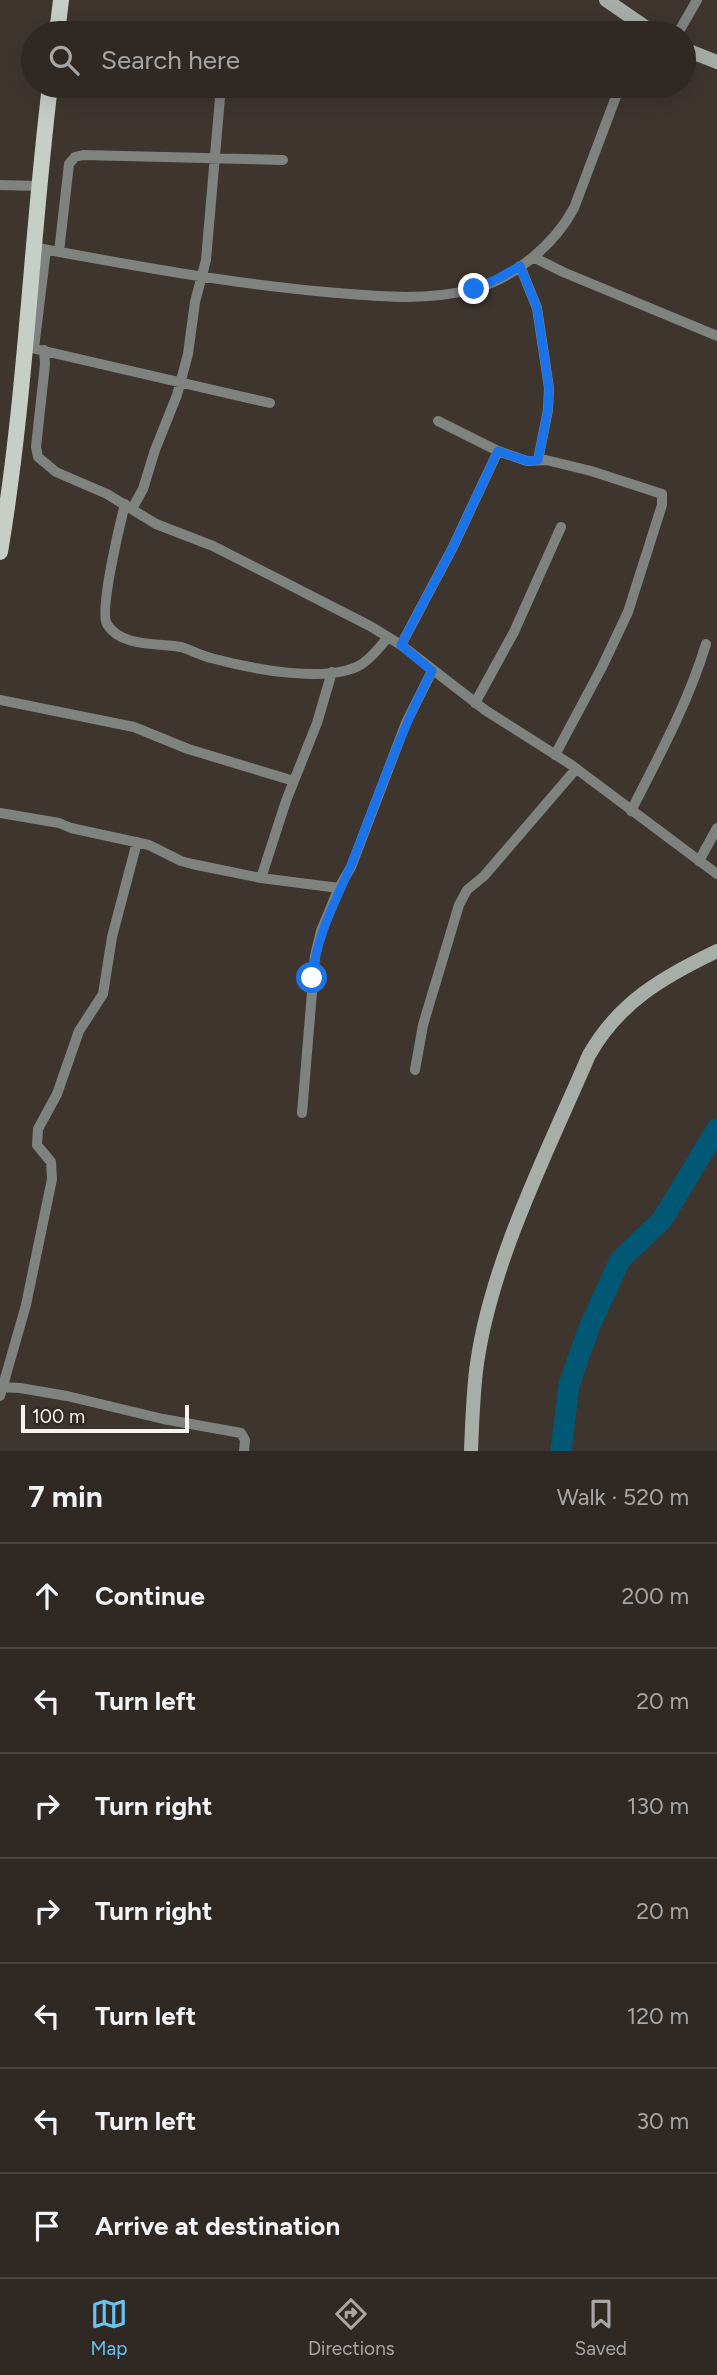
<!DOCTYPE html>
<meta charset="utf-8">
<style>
body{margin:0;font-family:Figtree,sans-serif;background:#37302b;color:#f1f3f6}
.scale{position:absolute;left:21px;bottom:18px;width:168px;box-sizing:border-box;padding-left:7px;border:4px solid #f8f2ee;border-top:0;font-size:19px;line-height:24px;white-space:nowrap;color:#f8f2ee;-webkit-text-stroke:5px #352b25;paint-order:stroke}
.stop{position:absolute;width:21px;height:21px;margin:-16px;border:5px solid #1a73e8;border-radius:50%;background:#fff}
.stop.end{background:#1a73e8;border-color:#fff;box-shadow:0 2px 7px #0008}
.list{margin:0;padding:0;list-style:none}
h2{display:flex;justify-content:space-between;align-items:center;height:91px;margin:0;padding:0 28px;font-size:30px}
h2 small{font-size:23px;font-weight:400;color:#a7a6a6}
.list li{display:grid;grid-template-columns:46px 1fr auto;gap:21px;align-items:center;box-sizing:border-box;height:105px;padding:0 28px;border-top:2px solid #4a4441}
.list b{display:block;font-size:26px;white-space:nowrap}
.list em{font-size:23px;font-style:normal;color:#a7a6a6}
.icon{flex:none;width:38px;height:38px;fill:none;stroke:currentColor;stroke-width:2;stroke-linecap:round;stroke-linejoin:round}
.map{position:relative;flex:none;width:717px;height:1451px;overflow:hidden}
.search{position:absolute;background:#2f2823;box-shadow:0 7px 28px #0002;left:21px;right:21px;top:21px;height:77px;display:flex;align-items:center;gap:18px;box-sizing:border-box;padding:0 24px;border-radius:38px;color:#a7a6a6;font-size:26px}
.sheet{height:826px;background:#2f2823}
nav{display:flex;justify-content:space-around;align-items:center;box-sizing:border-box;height:98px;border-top:2px solid #4a4441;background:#2f2823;font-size:19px;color:#a7a6a6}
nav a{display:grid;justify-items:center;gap:4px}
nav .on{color:#67c4ef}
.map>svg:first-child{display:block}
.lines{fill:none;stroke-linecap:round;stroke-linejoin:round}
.river{stroke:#005875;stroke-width:21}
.street{stroke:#7f837f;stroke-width:10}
.secondary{stroke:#a7aea7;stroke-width:14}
.primary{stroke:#c6cfc6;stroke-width:16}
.route{stroke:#1a73e8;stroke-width:9}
</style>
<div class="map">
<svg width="717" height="1451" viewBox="0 0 717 1451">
<rect width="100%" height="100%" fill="#3f352f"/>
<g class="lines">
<path class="river" d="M 561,1451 L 569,1385 L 589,1328 L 620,1260 L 662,1220 L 717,1129"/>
<path class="street" d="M 678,33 L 697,0
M 0,185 L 38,186
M 32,247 C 130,265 227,283 326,292 C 374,296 425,302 473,289 C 515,278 554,245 574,208 L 620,86
M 59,252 L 69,164 L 75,157 L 83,155 L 283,160
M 533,257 L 563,272 L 717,336
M 520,266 L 537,308 L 549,388 L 548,410 L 538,460
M 27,347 L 270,403
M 34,348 L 46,250
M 44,350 L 45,364 L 36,447 L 38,457 L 56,472 L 107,494 L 156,524 L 213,546 L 280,580 L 370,626 L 401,645 L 485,710 L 570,764 L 717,874
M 438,421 L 498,451 L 527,461 L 546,460 L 591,471 L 662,494 L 662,505 L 628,612 L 602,667 L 555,755
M 125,504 C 120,524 99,611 107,624 C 120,647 158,643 181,647 C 191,650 200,655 211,658 C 248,668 328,685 362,664 C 372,657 381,646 388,637
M 132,509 L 143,489 L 155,450 L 177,395 L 188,354 L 195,302 L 206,260 L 221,86
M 401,645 L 453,547 L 498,451
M 0,700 L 134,727 L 188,749 L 294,781
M 475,703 L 514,632 L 561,527
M 631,811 C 659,756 688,703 706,644
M 0,813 L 59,823 L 71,828 L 149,845 L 181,861 L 192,864 L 261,878 L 339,888 L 351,867 L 406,723 L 432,671
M 699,861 L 717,828
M 261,878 L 286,801 L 317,723 L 332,672
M 415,1070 L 423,1025 L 459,905 L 467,890 L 484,876 L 576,769
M 302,1113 L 315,956 L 321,931 L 339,888
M 0,1387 L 20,1388 L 67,1396 L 163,1419 L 241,1433 L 245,1440 L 244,1451
M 0,1396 L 26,1305 L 52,1179 L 51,1162 L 37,1145 L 38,1129 L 57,1094 L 79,1031 L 103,994 L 112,937 L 137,842"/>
<path class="secondary" d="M 606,0 L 654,33
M 684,49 L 717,62
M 471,1451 C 472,1424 473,1398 476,1371 C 489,1265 547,1153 589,1055 C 619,1002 663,977 717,951"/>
<path class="primary" d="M 57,33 L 61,0
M 0,552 C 26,397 31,241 50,86"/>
</g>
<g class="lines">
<path class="route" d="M 312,978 C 318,927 340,895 358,848 C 381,788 402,728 432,671 L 401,645 L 453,547 L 498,451 L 527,461 L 538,460 L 548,410 L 549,388 L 537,308 L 520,266 L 499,278 L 474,289"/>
</g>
</svg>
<div class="scale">100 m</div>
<div class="stop" style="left:312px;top:978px"></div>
<div class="stop end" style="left:474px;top:289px"></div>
<div class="search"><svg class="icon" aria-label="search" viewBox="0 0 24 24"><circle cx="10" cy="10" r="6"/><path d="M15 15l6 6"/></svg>Search here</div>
</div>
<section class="sheet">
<h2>7 min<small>Walk · 520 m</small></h2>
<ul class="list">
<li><svg class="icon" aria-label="ahead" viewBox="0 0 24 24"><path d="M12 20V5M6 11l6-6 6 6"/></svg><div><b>Continue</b></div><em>200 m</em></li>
<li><svg class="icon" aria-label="left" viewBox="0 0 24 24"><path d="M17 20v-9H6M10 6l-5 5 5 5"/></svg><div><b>Turn left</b></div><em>20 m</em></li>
<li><svg class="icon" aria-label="right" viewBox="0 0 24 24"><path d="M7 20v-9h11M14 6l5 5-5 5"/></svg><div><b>Turn right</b></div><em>130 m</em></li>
<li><svg class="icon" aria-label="right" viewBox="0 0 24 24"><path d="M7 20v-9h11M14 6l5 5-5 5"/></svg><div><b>Turn right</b></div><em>20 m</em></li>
<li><svg class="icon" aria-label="left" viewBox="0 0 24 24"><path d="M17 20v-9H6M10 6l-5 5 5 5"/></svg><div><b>Turn left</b></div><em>120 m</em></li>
<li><svg class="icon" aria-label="left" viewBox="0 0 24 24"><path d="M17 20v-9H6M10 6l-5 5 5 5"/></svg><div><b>Turn left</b></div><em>30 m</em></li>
<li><svg class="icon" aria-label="arrive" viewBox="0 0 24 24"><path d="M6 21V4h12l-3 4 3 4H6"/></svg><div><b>Arrive at destination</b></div></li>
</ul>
</section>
<nav>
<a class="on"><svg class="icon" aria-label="map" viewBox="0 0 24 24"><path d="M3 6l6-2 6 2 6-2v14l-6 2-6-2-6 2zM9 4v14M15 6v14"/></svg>Map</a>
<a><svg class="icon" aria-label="directions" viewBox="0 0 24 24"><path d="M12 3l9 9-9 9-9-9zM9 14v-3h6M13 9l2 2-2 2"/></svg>Directions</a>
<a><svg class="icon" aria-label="saved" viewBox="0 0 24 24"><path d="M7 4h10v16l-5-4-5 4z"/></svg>Saved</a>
</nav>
